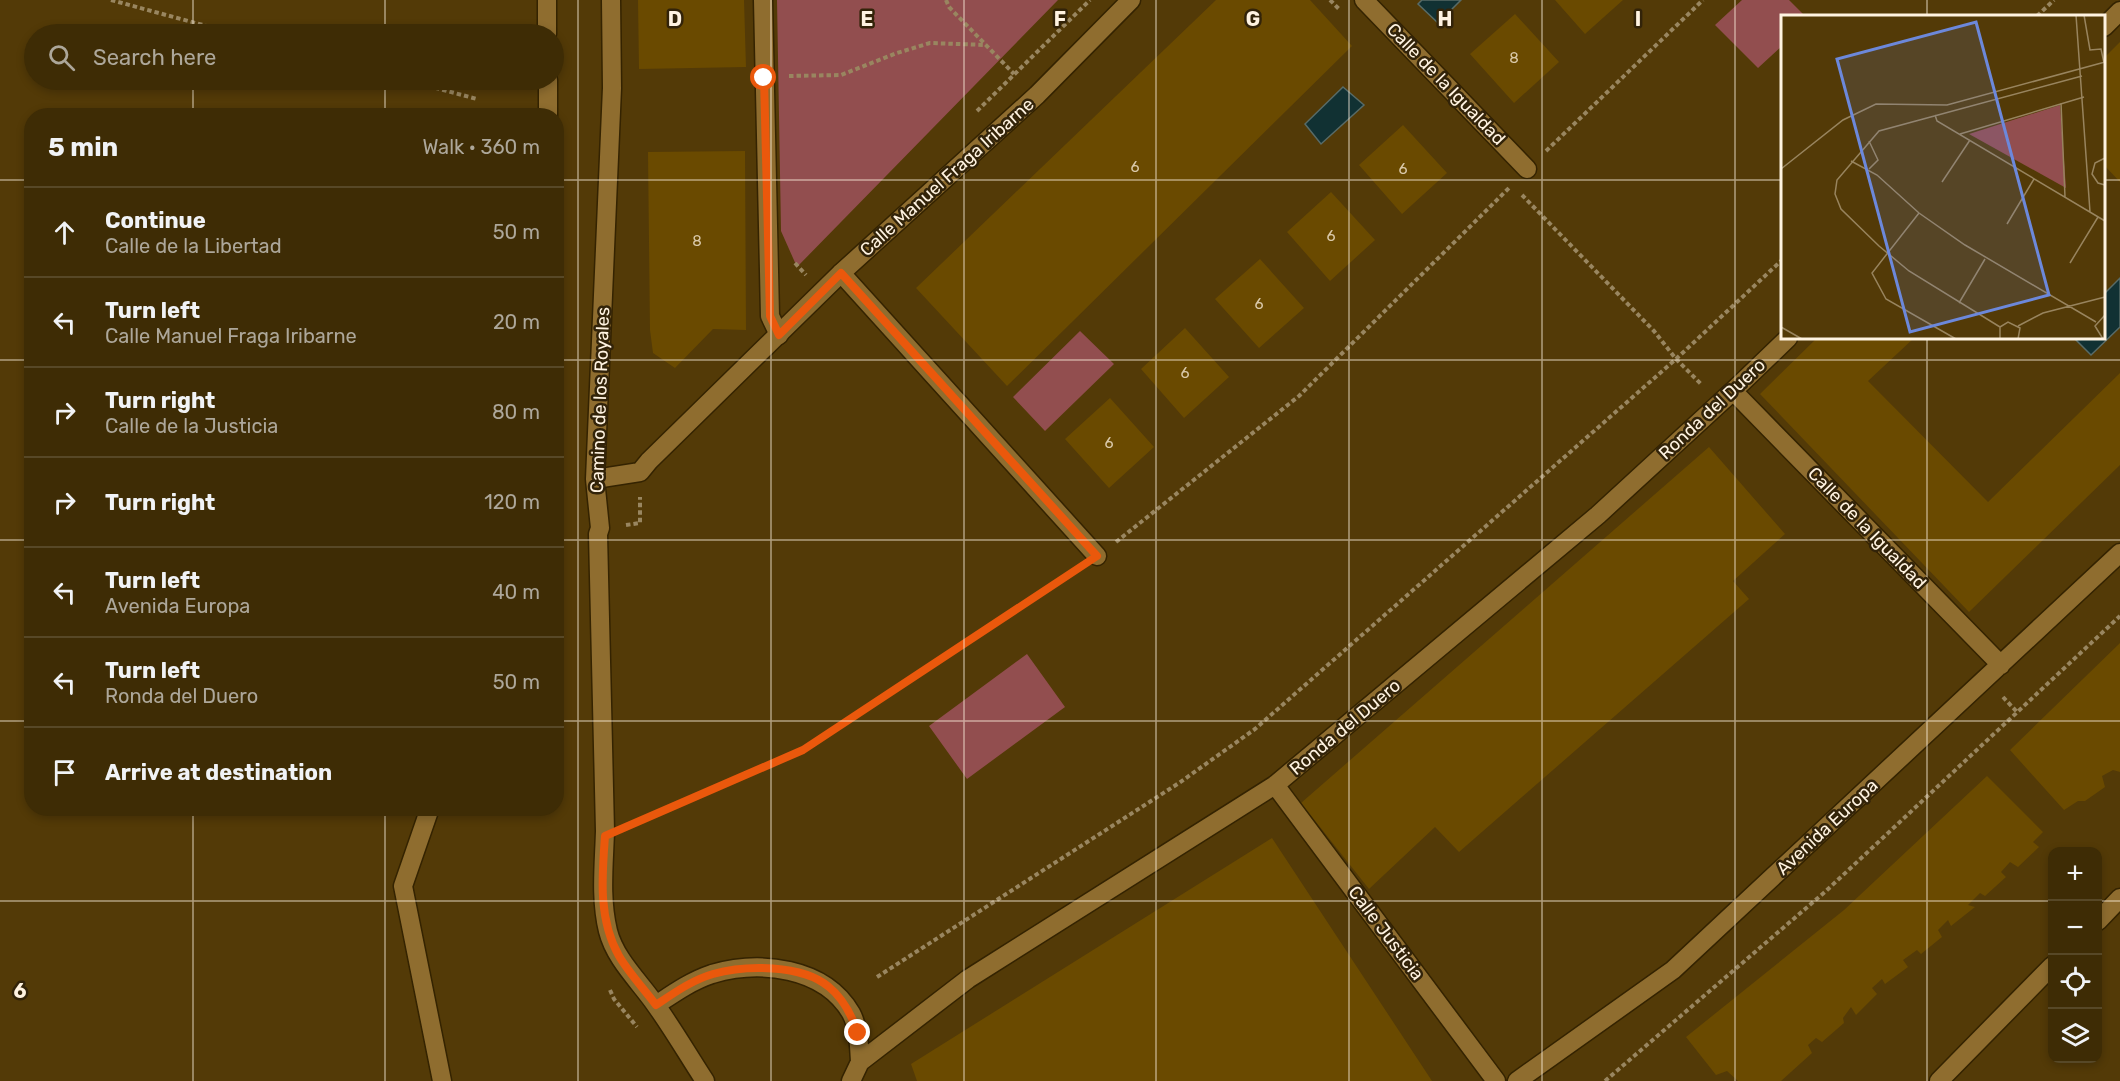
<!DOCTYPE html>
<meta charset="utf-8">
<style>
body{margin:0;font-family:Rubik,sans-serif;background:#493813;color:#f1f3f6}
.controls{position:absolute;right:18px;bottom:18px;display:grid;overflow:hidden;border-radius:12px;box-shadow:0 3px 9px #0003}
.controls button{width:54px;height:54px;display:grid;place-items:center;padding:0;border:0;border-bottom:2px solid #574827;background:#3e2c05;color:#f1f3f6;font:30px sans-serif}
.stop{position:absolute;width:18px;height:18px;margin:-14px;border:4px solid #ea580c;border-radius:50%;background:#fff}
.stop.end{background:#ea580c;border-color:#fff;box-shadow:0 2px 6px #0008}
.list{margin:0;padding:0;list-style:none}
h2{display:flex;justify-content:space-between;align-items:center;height:78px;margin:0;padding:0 24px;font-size:26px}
h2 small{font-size:20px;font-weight:400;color:#ada79a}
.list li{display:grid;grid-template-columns:39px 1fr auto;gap:18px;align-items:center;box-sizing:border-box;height:90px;padding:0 24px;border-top:2px solid #574827}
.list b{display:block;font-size:22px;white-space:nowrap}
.list p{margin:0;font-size:20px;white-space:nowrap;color:#ada79a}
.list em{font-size:20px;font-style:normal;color:#ada79a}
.icon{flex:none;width:33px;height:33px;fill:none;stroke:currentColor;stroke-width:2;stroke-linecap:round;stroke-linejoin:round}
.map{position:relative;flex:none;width:2120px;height:1081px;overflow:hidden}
.search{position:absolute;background:#3e2c05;box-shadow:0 3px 9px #0003;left:24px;top:24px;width:540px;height:66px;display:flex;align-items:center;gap:15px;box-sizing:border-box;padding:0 21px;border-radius:33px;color:#ada79a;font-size:22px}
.panel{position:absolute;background:#3e2c05;box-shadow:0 3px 9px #0003;left:24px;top:108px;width:540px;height:708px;border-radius:24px}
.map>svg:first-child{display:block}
.green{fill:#924e4f}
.water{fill:#113133;stroke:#586b67;stroke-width:1.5}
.building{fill:#6a4a00}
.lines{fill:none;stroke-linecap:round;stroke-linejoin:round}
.pedestrian-casing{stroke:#342301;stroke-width:21}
.minor-casing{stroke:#342301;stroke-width:21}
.path{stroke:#998660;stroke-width:4;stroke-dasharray:4.5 3;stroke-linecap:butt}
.pedestrian{stroke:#8f6d2f;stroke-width:18}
.minor{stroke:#8f6d2f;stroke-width:18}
.route{stroke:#ea580c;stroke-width:8}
.grid{fill:none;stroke:#fff3e1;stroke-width:1.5;stroke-opacity:0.55}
.labels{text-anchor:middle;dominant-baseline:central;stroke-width:5;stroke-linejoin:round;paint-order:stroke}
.number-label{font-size:15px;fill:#dac9a9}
.street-label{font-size:18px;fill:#fff3e1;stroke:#322309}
.inset-road{fill:none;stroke:#98845e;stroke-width:1.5}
.view{fill:#6c88db;fill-opacity:0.15;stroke:#6c88db;stroke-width:3}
.inset-edge{fill:none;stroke:#fff3e1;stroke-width:3}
.grid-label{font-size:20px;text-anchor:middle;font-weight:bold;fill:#fff3e1;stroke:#322309;stroke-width:5;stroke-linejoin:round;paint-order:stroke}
</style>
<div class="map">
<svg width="2120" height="1081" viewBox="0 0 2120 1081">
<rect width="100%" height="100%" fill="#533a07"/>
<path class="green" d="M 777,0 L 1058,0 L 797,267 L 781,231 Z
M 1742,0 L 1789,0 L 1805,16 L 1782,16 L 1782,46 L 1758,68 L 1715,25 Z
M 1080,331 L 1114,364 L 1045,431 L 1013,397 Z
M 1027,654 L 1065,707 L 967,779 L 929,726 Z"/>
<path class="water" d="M 1422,0 L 1461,0 L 1438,23 L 1418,4 Z
M 1343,87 L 1364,105 L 1321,144 L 1305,124 Z
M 2120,278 L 2120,327 L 2091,355 L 2074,338 L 2104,338 L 2104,294 Z"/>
<path class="building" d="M 638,0 L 744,0 L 746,67 L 639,69 Z
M 1216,0 L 1310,0 L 1352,46 L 1007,386 L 916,288 Z
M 1555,0 L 1623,0 L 1585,34 Z
M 1515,14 L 1559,62 L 1514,103 L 1470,54 Z
M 2120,42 L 2120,182 L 2104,165 L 2104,58 Z
M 1403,125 L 1447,173 L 1402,214 L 1359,165 Z
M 745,151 L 746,330 L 713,329 L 675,368 L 653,353 L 650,330 L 648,152 Z
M 1331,192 L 1375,240 L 1330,281 L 1287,232 Z
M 1260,259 L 1304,308 L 1259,348 L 1215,299 Z
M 1185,328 L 1229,377 L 1184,418 L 1141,369 Z
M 1817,338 L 1914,338 L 1868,381 L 1988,502 L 2120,373 L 2120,465 L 1969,612 L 1760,394 Z
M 1110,398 L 1154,447 L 1109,488 L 1065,439 Z
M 1709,447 L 1785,534 L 1733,581 L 1749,599 L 1459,852 L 1435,827 L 1369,889 L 1301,803 Z
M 2120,643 L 2120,772 L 2113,770 L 2102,776 L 2105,787 L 2085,801 L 2078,801 L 2064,810 L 2010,750 Z
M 1987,776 L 2043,832 L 2033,842 L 2039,847 L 2018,867 L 2010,862 L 2001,872 L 2006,877 L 1985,896 L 1980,893 L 1968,905 L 1975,907 L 1951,926 L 1948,920 L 1938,930 L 1942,937 L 1921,954 L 1917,950 L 1903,960 L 1908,967 L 1885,984 L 1882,979 L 1872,988 L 1877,994 L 1856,1015 L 1851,1007 L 1843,1018 L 1844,1023 L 1822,1042 L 1816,1038 L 1808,1045 L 1812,1053 L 1781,1081 L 1738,1081 L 1727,1071 L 1716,1075 L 1686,1037 L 1844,910 Z
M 1272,838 L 1432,1081 L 917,1081 L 911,1064 Z"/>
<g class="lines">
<defs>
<path id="pedestrian" d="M 763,0 L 770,316 L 779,335
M 1364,0 L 1527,169
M 841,273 L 1097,556"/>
<path id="minor" d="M 547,0 L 547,34
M 611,0 L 612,88 L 595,479 L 600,528 L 598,534 L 605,831 C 604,865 600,898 608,931 C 615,959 639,981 655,1004 C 673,1029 688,1055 705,1081
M 2104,27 L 2120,11
M 548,80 L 548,116
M 1733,391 L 2001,665
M 595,479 L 640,472 L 649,461 L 841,273 L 1037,95 L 1131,0
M 1275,785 L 1496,1081
M 430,808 L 403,886 L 442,1081
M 2098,921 L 2120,898
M 656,1005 C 674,993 691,981 712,974 C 760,960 824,967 851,1013 C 859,1028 859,1046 860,1062
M 851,1081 L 860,1062 L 968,979 L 1275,785 L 1598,515 L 1733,391 L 1788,338
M 1517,1081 L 1673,970 L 2120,553
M 1939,1081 L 2052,966"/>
</defs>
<use href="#pedestrian" class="pedestrian-casing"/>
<use href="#minor" class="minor-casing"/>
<path class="path" d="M 111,0 L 236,34
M 946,0 L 949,7 L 1014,74
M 1330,0 L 1340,10
M 2037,16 L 2054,0
M 789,76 L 841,75 L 897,53 L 930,43 L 986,45
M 406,80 L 477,99
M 977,111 L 1090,0
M 1546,151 L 1703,0
M 1522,195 L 1654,331 L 1676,359 L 1702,385
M 795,263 L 806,275
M 626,525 L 640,523 L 640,497
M 1116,542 L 1299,396 L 1511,186
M 2003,697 L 2017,712
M 630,825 L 803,749 L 1076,571
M 877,977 L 1179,783 L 1255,729 L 1676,359 L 1782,260
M 610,990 L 614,999 L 637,1027
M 1605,1081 L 1826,891 L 2120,616"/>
<use href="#pedestrian" class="pedestrian"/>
<use href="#minor" class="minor"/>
</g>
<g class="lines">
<path class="route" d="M 764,78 L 770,316 L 779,335 L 841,273 L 1097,556 L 803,750 L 605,836 C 602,876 598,919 619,956 C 629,973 644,989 656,1005 C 674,993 692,980 713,974 C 745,965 802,964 829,987 C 844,999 852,1016 858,1033"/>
</g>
<path class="grid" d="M 193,0 L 193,34M 385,0 L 385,34M 578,0 L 578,1081M 771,0 L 771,1081M 964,0 L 964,1081M 1156,0 L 1156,1081M 1349,0 L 1349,1081M 1542,0 L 1542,1081M 1735,0 L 1735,1081M 1927,0 L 1927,16M 193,80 L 193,116M 385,80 L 385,116M 0,180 L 32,180M 556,180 L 1782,180M 2104,180 L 2120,180M 1927,338 L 1927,1081M 0,360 L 32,360M 556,360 L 2120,360M 0,540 L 32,540M 556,540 L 2120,540M 0,721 L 32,721M 556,721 L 2120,721M 193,808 L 193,1081M 385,808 L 385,1081M 0,901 L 2052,901M 2098,901 L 2120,901"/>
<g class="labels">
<g class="number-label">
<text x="1514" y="58">8</text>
<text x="1135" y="167">6</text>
<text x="1403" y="169">6</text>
<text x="1331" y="236">6</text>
<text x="697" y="241">8</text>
<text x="1259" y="304">6</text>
<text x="1185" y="373">6</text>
<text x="1109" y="443">6</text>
</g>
<g class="street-label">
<text transform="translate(1446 84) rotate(46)">Calle de la Igualdad</text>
<text transform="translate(947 177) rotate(-42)">Calle Manuel Fraga Iribarne</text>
<text transform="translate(600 400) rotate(-88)">Camino de los Royales</text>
<text transform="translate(1712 409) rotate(-43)">Ronda del Duero</text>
<text transform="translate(1867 528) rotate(46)">Calle de la Igualdad</text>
<text transform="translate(1345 727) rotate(-40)">Ronda del Duero</text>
<text transform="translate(1827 827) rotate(-43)">Avenida Europa</text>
<text transform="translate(1386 933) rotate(53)">Calle Justicia</text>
</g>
</g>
<g transform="translate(1781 15)">
<rect width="324" height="324" fill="#533a07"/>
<path d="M 279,90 L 285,173 L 188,119 Z" fill="#924e4f"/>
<path class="inset-road" d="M 295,0 L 309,197M 303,0 L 309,35 L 320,34 L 323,48M 280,88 L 284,182M 154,100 L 156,106 L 324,206M 179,119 L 303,82M 324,143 L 314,148 L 311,159 L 317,168 L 324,170M 70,146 L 96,160 L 138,198 L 184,230 L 315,307M 0,154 L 62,105 L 95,89 L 166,90 L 324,47M 88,154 L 97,145 L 88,126M 161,167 L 189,125M 138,198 L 91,258 L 105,284 L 175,324M 226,209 L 253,164M 289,248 L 317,202M 178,288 L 204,244M 237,311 L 262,298 L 324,282M 0,312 L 21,324M 219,312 L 128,256 L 98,231 L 60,194 L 54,179 L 56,165 L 98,116 L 301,61M 219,324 L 219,312 L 227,307 L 239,313 L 237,324M 322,324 L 314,311 L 324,300"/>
<path class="view" d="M 195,7 L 268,280 L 129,317 L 56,44 Z"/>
<rect width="324" height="324" class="inset-edge"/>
</g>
<g class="grid-label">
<text x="675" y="26">D</text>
<text x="867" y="26">E</text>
<text x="1060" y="26">F</text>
<text x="1253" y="26">G</text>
<text x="1445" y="26">H</text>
<text x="1638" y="26">I</text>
<text x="20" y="998">6</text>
</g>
</svg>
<div class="controls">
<button>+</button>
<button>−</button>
<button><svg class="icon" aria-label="locate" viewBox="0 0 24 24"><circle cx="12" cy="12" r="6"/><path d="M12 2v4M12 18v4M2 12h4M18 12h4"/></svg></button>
<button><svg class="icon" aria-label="layers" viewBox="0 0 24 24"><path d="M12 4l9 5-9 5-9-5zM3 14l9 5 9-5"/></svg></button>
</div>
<div class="stop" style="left:764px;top:78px"></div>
<div class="stop end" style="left:858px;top:1033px"></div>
<div class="search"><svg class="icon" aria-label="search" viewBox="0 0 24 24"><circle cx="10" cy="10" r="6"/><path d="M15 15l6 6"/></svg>Search here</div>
<section class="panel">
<h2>5 min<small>Walk · 360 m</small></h2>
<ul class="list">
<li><svg class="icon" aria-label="ahead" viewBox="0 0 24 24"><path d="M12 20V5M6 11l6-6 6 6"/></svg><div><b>Continue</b><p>Calle de la Libertad</p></div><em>50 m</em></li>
<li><svg class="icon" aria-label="left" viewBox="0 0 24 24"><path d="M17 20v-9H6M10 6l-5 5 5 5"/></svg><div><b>Turn left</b><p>Calle Manuel Fraga Iribarne</p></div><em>20 m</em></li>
<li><svg class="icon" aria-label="right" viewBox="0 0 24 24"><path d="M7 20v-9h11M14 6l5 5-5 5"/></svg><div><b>Turn right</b><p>Calle de la Justicia</p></div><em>80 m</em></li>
<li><svg class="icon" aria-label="right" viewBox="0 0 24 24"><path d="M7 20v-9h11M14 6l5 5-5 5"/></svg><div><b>Turn right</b></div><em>120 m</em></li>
<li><svg class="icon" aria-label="left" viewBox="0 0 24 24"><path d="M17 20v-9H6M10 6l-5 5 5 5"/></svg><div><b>Turn left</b><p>Avenida Europa</p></div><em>40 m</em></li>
<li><svg class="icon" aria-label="left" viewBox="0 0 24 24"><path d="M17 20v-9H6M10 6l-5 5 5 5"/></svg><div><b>Turn left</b><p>Ronda del Duero</p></div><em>50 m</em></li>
<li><svg class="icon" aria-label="arrive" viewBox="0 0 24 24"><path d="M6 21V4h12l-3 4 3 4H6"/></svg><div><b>Arrive at destination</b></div></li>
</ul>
</section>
</div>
